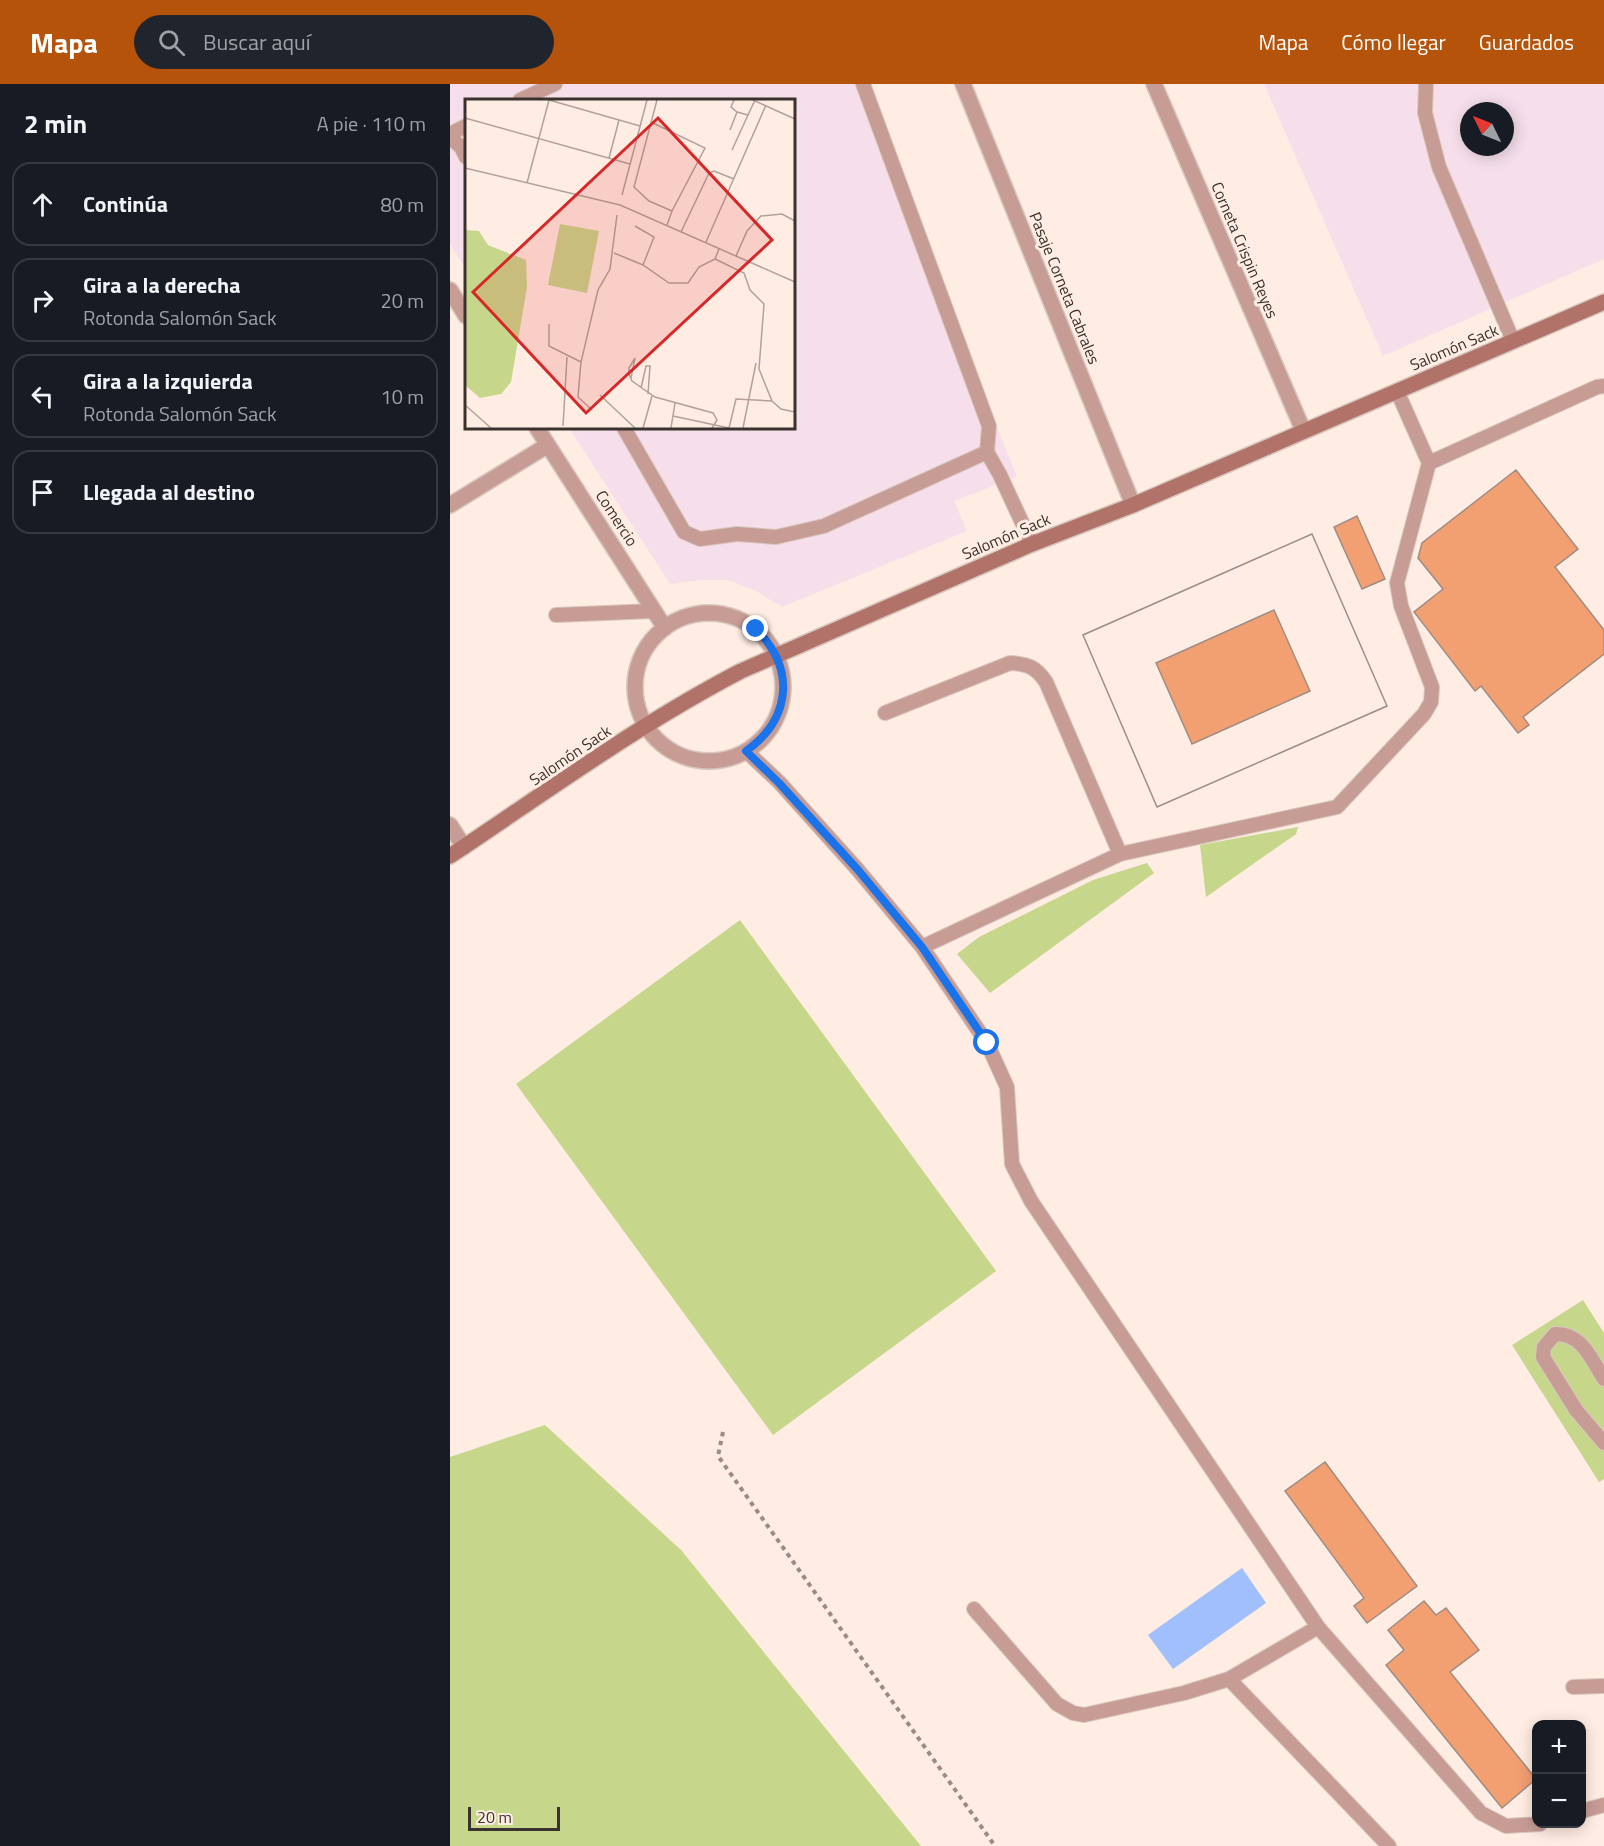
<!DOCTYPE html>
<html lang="es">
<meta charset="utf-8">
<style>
body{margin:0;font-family:"Titillium Web",sans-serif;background:#20242c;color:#f1f3f6}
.controls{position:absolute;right:18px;bottom:18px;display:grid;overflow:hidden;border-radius:12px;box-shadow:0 3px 15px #0003}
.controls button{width:54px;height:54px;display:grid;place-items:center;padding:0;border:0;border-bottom:2px solid #363941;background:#171b24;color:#f1f3f6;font:30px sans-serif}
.compass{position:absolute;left:1010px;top:18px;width:54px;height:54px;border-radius:50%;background:#171b24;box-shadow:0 3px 15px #0003;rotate:313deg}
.scale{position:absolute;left:18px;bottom:15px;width:92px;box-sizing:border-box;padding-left:6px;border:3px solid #39322e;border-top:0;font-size:16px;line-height:21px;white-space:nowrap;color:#39322e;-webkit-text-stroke:4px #ffece2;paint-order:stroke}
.stop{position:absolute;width:18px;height:18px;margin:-14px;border:4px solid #1a73e8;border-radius:50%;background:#fff}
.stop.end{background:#1a73e8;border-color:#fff;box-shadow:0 2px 6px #0008}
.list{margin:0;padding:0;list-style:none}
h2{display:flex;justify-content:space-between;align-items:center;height:78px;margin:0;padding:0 24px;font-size:26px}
h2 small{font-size:20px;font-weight:400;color:#9ea1a6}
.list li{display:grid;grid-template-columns:39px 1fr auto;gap:18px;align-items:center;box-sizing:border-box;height:84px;margin:0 12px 12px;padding:0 12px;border:2px solid #363941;border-radius:18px}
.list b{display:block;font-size:22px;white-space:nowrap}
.list p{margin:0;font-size:20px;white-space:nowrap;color:#9ea1a6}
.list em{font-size:20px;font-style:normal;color:#9ea1a6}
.icon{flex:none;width:33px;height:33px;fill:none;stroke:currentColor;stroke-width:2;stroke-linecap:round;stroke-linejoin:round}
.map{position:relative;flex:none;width:1154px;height:1762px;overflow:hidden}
header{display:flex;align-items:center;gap:36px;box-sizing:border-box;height:84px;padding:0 30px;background:#b45309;color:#fff}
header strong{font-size:28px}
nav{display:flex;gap:33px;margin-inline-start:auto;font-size:21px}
.search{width:420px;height:54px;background:#20242c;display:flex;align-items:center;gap:15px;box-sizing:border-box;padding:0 21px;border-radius:33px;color:#9ea1a6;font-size:22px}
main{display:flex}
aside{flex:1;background:#171b24}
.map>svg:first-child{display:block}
.industrial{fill:#f6dfeb;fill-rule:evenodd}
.green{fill:#c6d78c}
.water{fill:#a0bffc}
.building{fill:#f29f71;stroke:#9f8d84;stroke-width:1.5;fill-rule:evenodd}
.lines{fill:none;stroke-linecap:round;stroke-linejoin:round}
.lane-casing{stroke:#d7c7be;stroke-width:16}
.street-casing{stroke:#d7c7be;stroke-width:18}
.secondary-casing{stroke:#d7c7be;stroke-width:18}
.path{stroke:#998c85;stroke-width:4;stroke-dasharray:4.5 4.5;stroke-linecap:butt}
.lane{stroke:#c79c95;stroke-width:14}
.street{stroke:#c79c95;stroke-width:15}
.secondary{stroke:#b07269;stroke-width:15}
.route{stroke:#1a73e8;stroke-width:8}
.labels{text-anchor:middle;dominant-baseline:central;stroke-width:6;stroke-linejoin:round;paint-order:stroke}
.street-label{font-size:16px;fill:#39322e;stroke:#ffece2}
.inset-road{fill:none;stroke:#b0a29a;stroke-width:1.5}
.view{fill:#d62828;fill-opacity:0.15;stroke:#d62828;stroke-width:3}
.inset-edge{fill:none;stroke:#39322e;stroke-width:3}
</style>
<header>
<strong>Mapa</strong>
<div class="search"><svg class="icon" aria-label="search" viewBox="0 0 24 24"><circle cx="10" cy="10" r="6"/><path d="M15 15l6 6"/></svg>Buscar aquí</div>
<nav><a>Mapa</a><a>Cómo llegar</a><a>Guardados</a></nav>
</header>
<main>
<aside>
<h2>2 min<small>A pie · 110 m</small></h2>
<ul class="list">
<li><svg class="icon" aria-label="ahead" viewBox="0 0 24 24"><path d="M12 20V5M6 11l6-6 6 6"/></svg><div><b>Continúa</b></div><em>80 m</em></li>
<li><svg class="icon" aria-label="right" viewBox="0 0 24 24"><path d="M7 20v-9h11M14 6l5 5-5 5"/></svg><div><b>Gira a la derecha</b><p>Rotonda Salomón Sack</p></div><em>20 m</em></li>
<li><svg class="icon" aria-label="left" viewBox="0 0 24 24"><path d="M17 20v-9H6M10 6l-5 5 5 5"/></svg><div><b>Gira a la izquierda</b><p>Rotonda Salomón Sack</p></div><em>10 m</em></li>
<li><svg class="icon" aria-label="arrive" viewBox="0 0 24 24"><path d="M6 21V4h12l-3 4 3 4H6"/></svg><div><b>Llegada al destino</b></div></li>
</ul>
</aside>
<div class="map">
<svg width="1154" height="1762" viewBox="0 0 1154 1762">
<rect width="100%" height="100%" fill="#ffece2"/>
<path class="industrial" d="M 0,0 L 410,0 L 567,393 L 504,417 L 517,447 L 332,523 L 306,507 L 277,496 L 250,496 L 220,500 L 119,344 L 344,344 L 344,16 L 16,16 L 16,185 L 0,160 Z
M 814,0 L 1154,0 L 1154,175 L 933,272 ZM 1019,27 L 1055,27 L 1055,63 L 1019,63 Z"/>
<path class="green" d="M 848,743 L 846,750 L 756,813 L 750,761 Z
M 697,779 L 704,789 L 540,909 L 507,870 L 529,853 L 643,796 Z
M 290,836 L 546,1187 L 323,1351 L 66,1000 Z
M 1133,1216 L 1154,1249 L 1154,1395 L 1149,1398 L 1062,1261 Z
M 95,1341 L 231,1466 L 471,1762 L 0,1762 L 0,1373 Z"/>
<path class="water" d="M 792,1484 L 816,1519 L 723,1585 L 698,1551 Z"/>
<path class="building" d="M 1066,386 L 1128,465 L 1105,483 L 1154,546 L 1154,570 L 1073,633 L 1079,641 L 1068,649 L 1031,602 L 1025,607 L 964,528 L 993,505 L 968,474 L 972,459 Z
M 907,432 L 935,495 L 912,505 L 884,443 Z
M 862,450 L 937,622 L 707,723 L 633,551 ZM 824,526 L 860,607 L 742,660 L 706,579 Z
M 862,450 L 937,622 L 707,723 L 633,551 Z
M 875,1378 L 967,1502 L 917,1539 L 904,1522 L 914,1514 L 835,1407 Z
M 974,1517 L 986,1531 L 996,1524 L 1029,1566 L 1000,1588 L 1086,1695 L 1052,1724 L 936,1581 L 954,1566 L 938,1546 Z"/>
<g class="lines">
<defs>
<path id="lane" d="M 413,0 L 539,342 L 537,368
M 976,0 L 975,29 L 989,83 L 1063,257
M 70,16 L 105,0
M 0,50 L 16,42
M 0,53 L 11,63 L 16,73
M 174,344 L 234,448 L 250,455 L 287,450 L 326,453 L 374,442 L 537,368 L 550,391 L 582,460
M 979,379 L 1147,303 L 1154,302
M 106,531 L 204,527
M 435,629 L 560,579 C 578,580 586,583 596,598 L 670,770
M 296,667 L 329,698 L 408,786 L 472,863 L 537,959 L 557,1003 L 562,1080 L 581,1117 L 868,1543 L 1031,1729 L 1056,1742 L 1090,1740
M 472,863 L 670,770 L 887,723 L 974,630 L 981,618 L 982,603 L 951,522 L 947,499 L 979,379 L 947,307
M 1154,1295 C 1141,1275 1132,1249 1105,1250 L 1094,1263 L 1093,1273 L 1126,1326 L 1154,1359
M 524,1525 L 607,1620 L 623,1629 L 634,1631 L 734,1609 L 779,1595 L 868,1543
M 779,1595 L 939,1762
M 1123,1603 L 1154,1602
M 1132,1727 L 1154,1721"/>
<path id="street" d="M 513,0 L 683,421
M 704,0 L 853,346
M 0,206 L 16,232
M 87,344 L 215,544
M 0,421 L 98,361
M185 603a74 74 0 1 1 148 0a74 74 0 1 1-148 0Z
M 0,741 L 14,763"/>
<path id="secondary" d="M 0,772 C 95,709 189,640 291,587 L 582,460 L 683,421 L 1154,218"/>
</defs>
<use href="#lane" class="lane-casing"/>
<use href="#street" class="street-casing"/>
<use href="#secondary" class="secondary-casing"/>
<path class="path" d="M 273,1348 L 268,1372 L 545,1762"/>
<use href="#lane" class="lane"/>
<use href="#street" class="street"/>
<use href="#secondary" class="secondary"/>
</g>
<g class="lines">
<path class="route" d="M 306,545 C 346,585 341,635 296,667 L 329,699 L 408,786 L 472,863 L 537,959"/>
</g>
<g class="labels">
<g class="street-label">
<text transform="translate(795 166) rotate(67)">Corneta Crispin Reyes</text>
<text transform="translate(615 204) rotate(68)">Pasaje Corneta Cabrales</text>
<text transform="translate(1004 263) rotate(-23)">Salomón Sack</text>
<text transform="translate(167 434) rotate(57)">Comercio</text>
<text transform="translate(556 452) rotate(-23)">Salomón Sack</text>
<text transform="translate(120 671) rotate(-34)">Salomón Sack</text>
</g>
</g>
<g transform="translate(15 15)">
<rect width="330" height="330" fill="#ffece2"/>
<path d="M 95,125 L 134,132 L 122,194 L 83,186 ZM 0,131 L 14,132 L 23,146 L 61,161 L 62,188 L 46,283 L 36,295 L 15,299 L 0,286 Z" fill="#c6d78c"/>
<path class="inset-road" d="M 192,1 L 169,88 L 184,102 L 207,112 L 202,126M 288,1 L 330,20M 272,13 L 283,16 L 290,1M 0,19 L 165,65M 188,24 L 240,49 L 207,112M 265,31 L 272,13 L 266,8 L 269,1M 267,51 L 283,16M 144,59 L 154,21M 0,69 L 155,106 L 330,183M 62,84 L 84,1 L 175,27M 157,96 L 182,1M 170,127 L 189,138 L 178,166M 216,133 L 244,74 L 249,72 L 269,80M 241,143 L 301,6M 149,154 L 178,166 L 204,184 L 223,184 L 234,168 L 250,160 L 254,150M 271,157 L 282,132 L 296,117 L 317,115 L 330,122M 250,160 L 279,174 L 285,191 L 299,205 L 294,270 L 307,302 L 316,310 L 330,313M 84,225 L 84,247 L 116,263M 166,279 L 170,259 L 164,269 L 164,275 L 167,282 L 190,298 L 248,314 L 252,321 L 247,329M 176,289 L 181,267 L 185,267 L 183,295M 135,296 L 170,329M 0,306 L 26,329M 127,311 L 113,298 L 116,263 L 133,191 L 145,170 L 152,116M 208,317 L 264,329M 98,327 L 102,258M 178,329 L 187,297M 206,329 L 210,304M 264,329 L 271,300 L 307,302M 278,329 L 291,264"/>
<path class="view" d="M 193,19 L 307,141 L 121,314 L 8,193 Z"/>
<rect width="330" height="330" class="inset-edge"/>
</g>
</svg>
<div class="controls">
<button>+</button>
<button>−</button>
</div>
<svg class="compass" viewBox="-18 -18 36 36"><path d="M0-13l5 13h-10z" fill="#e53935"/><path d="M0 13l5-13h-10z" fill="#9ea1a6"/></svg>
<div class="scale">20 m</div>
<div class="stop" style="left:537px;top:959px"></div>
<div class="stop end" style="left:306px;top:545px"></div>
</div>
</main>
